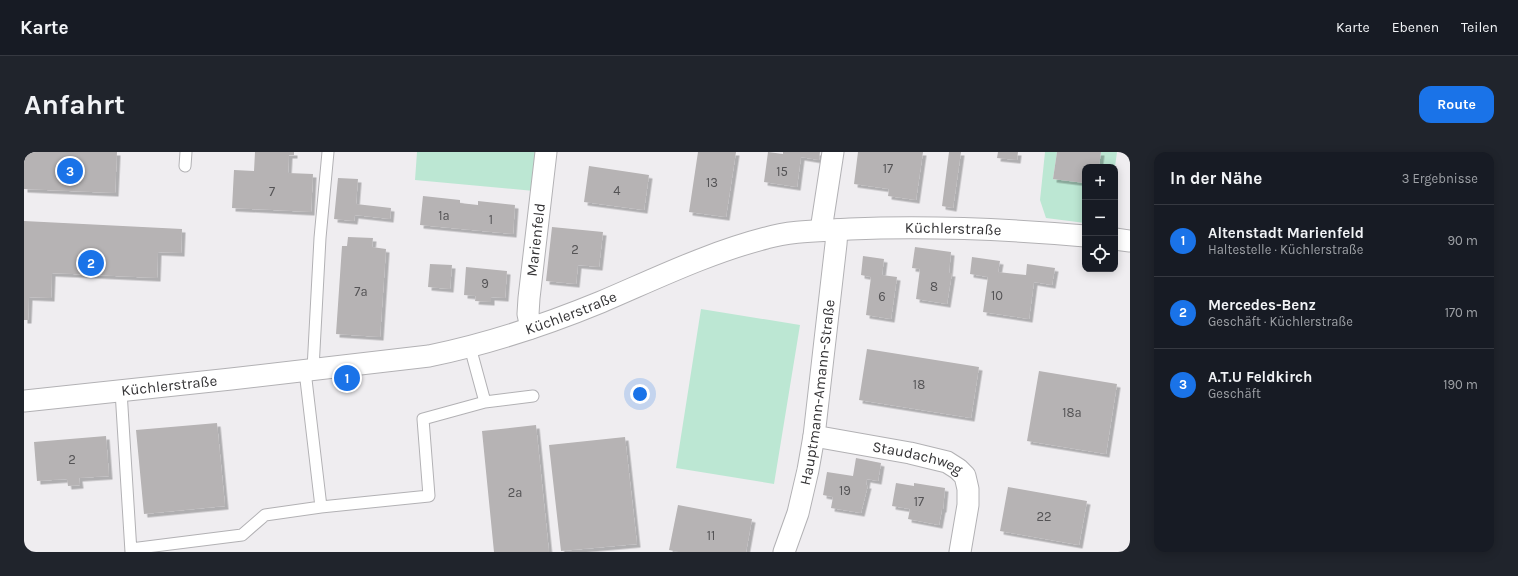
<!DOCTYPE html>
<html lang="de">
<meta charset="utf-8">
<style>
body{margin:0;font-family:Karla,sans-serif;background:#20242c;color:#f1f3f6}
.controls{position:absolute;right:12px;top:12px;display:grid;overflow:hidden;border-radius:8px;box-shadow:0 2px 10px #0003}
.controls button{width:36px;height:36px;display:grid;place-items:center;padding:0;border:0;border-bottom:1px solid #363941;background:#171b24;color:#f1f3f6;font:20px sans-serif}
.you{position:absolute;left:616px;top:242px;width:14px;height:14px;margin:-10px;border:3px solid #fff;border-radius:50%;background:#1a73e8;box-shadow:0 0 0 6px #1a73e833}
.badge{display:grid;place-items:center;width:26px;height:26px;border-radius:50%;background:#1a73e8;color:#fff;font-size:13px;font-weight:700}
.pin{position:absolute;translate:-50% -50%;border:2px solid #fff;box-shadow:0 1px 4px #0006}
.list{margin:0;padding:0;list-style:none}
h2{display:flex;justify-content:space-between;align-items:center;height:52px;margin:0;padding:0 16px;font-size:17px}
h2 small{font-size:13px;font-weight:400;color:#9ea1a6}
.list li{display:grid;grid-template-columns:26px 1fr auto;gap:12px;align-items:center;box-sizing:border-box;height:72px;padding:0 16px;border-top:1px solid #363941}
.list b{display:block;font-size:15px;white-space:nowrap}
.list p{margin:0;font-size:13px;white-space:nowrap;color:#9ea1a6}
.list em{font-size:13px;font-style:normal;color:#9ea1a6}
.icon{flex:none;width:22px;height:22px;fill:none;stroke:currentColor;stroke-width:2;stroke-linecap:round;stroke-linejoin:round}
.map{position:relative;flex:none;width:1106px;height:400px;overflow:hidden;border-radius:12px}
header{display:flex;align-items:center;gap:24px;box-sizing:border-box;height:56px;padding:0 20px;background:#171b24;border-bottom:1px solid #363941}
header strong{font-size:19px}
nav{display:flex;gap:22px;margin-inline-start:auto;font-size:14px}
.intro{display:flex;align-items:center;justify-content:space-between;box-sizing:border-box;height:96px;padding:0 24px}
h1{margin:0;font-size:28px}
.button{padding:10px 18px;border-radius:12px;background:#1a73e8;color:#fff;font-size:14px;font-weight:700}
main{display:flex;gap:24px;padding:0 24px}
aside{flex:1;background:#171b24;border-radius:12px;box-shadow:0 2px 10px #0003}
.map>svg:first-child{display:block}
.green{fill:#bce7d3}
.building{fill:#b6b3b4;filter:url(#shadow)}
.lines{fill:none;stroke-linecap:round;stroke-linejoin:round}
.service-casing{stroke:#b2b1b4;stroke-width:13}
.minor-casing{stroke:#b2b1b4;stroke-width:23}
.service{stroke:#fff;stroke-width:11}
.minor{stroke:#fff;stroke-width:21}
.labels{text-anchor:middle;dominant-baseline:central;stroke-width:3;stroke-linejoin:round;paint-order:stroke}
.number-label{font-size:13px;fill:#545355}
.street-label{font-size:15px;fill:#343335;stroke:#fff}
</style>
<header>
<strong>Karte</strong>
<nav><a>Karte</a><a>Ebenen</a><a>Teilen</a></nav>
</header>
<div class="intro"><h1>Anfahrt</h1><a class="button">Route</a></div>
<main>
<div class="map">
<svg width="1106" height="400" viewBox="0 0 1106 400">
<defs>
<filter id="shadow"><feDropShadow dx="3.5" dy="3.5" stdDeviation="0" flood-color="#0004"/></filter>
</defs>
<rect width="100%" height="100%" fill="#efedf0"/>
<path class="green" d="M 393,0 L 515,0 L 510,39 L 391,28 Z
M 1021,0 L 1033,0 L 1029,27 L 1061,31 L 1061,71 L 1022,66 L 1016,48 Z
M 1077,0 L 1093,0 L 1091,15 L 1075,15 Z
M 677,157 L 776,173 L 750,332 L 652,316 Z"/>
<path class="building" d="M 0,0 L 93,0 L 91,41 L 0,37 Z
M 231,0 L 270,0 L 270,3 L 265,3 L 264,21 L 289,22 L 287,60 L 208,56 L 210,18 L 230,19 Z
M 674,0 L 712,0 L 702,65 L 665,60 Z
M 744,0 L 759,2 L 759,0 L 796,0 L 795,8 L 777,5 L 773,35 L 740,30 Z
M 834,0 L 899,0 L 892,48 L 864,44 L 865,37 L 830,32 Z
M 925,0 L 937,0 L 929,56 L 918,54 Z
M 974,0 L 994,0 L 993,8 L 973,6 Z
M 1033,0 L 1077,0 L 1075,15 L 1061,15 L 1061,31 L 1029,27 Z
M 565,14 L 625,23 L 620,58 L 560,50 Z
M 314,26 L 334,27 L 332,52 L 367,56 L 366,67 L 331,63 L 330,69 L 310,67 Z
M 399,44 L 436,48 L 436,51 L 454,53 L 454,49 L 491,53 L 489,82 L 396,73 Z
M 0,69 L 158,77 L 157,101 L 134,100 L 133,126 L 28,121 L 27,146 L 5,145 L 4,168 L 0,168 Z
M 528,75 L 579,80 L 575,115 L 554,113 L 552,132 L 522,129 Z
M 324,85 L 349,86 L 348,95 L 362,97 L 356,185 L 312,182 L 318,94 L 323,94 Z
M 891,95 L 927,100 L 925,121 L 928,121 L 923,152 L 892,147 L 896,117 L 888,116 Z
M 839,104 L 860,107 L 858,123 L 873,125 L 867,167 L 842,163 L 847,125 L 837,123 Z
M 948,105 L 976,109 L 974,120 L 1002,123 L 1003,112 L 1031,116 L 1028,133 L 1010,130 L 1005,167 L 959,160 L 964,125 L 946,122 Z
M 406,112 L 428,113 L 426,137 L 404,135 Z
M 442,115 L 483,119 L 481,146 L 467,145 L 467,150 L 451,149 L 452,144 L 440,143 Z
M 843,197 L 955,215 L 947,266 L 835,248 Z
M 1015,219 L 1093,232 L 1082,302 L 1003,289 Z
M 193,271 L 201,354 L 120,362 L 112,278 Z
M 512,273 L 525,400 L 470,400 L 458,279 Z
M 82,284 L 85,324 L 55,326 L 56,333 L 44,334 L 43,327 L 13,329 L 10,290 Z
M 601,285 L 613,392 L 537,399 L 525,293 Z
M 832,306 L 857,311 L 854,329 L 843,327 L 842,333 L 844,333 L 837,361 L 807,356 L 809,345 L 799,343 L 803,320 L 829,324 Z
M 872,331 L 890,334 L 890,331 L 921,336 L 919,357 L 918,357 L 915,373 L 884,367 L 886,357 L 868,354 Z
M 984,335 L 1063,349 L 1055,393 L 976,379 Z
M 654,353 L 728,367 L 722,400 L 655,400 L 645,398 Z"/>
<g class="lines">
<defs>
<path id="service" d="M 161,14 L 162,0
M 446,195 L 461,250
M 289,217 L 296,86 L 304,0
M 281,219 L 297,355 L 405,344 L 399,267 L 461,250 L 509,244
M 97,239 L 107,400
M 107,397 L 218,383 L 241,363 L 297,355"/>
<g id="minor">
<path d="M 797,78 L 809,0"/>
<path d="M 1091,87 L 1106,89"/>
<path id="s1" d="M 507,176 L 504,162 L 505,146 L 522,0"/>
<path id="s2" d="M 0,249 L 207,227 L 405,204 C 464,192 521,173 577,150 C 631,127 684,101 742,86 C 769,78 799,79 826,77 C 904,74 983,77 1061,84"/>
<path id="s3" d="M 790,284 L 886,301 L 923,310 L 934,317 L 941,324 L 944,337 L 944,353 L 936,400"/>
<path id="s4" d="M 760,400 L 774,361 L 784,318 L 790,284 L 812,92 L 813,78"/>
</g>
</defs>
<use href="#service" class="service-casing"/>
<use href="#minor" class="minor-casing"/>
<use href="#service" class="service"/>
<use href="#minor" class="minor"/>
</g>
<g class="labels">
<g class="number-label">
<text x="864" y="16">17</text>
<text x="758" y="19">15</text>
<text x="688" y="30">13</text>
<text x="593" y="38">4</text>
<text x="248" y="39">7</text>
<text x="420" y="63">1a</text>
<text x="467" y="67">1</text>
<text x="551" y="97">2</text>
<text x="461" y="131">9</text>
<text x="910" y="134">8</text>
<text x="337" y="139">7a</text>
<text x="973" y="143">10</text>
<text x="858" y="144">6</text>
<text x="895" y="232">18</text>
<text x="1048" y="260">18a</text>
<text x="48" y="307">2</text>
<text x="821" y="338">19</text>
<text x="491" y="340">2a</text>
<text x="895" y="349">17</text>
<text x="1020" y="364">22</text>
<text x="687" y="383">11</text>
</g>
<g class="street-label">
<text stroke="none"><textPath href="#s2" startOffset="953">Küchlerstraße</textPath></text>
<text stroke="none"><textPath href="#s1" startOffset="89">Marienfeld</textPath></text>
<text stroke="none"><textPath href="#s2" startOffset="556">Küchlerstraße</textPath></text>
<text stroke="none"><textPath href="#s2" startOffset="146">Küchlerstraße</textPath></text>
<text stroke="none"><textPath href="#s4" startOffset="164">Hauptmann-Amann-Straße</textPath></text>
<text stroke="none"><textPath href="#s3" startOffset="106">Staudachweg</textPath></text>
</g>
</g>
</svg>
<div class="controls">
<button>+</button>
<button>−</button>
<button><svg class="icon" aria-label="locate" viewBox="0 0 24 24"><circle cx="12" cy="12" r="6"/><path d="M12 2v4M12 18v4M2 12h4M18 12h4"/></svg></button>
</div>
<div class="you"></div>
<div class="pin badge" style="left:323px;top:226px">1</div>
<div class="pin badge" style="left:67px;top:111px">2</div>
<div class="pin badge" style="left:46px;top:19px">3</div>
</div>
<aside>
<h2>In der Nähe<small>3 Ergebnisse</small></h2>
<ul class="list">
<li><span class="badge">1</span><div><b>Altenstadt Marienfeld</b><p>Haltestelle · Küchlerstraße</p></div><em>90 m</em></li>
<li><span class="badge">2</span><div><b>Mercedes-Benz</b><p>Geschäft · Küchlerstraße</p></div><em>170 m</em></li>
<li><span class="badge">3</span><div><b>A.T.U Feldkirch</b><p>Geschäft</p></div><em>190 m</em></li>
</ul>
</aside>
</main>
